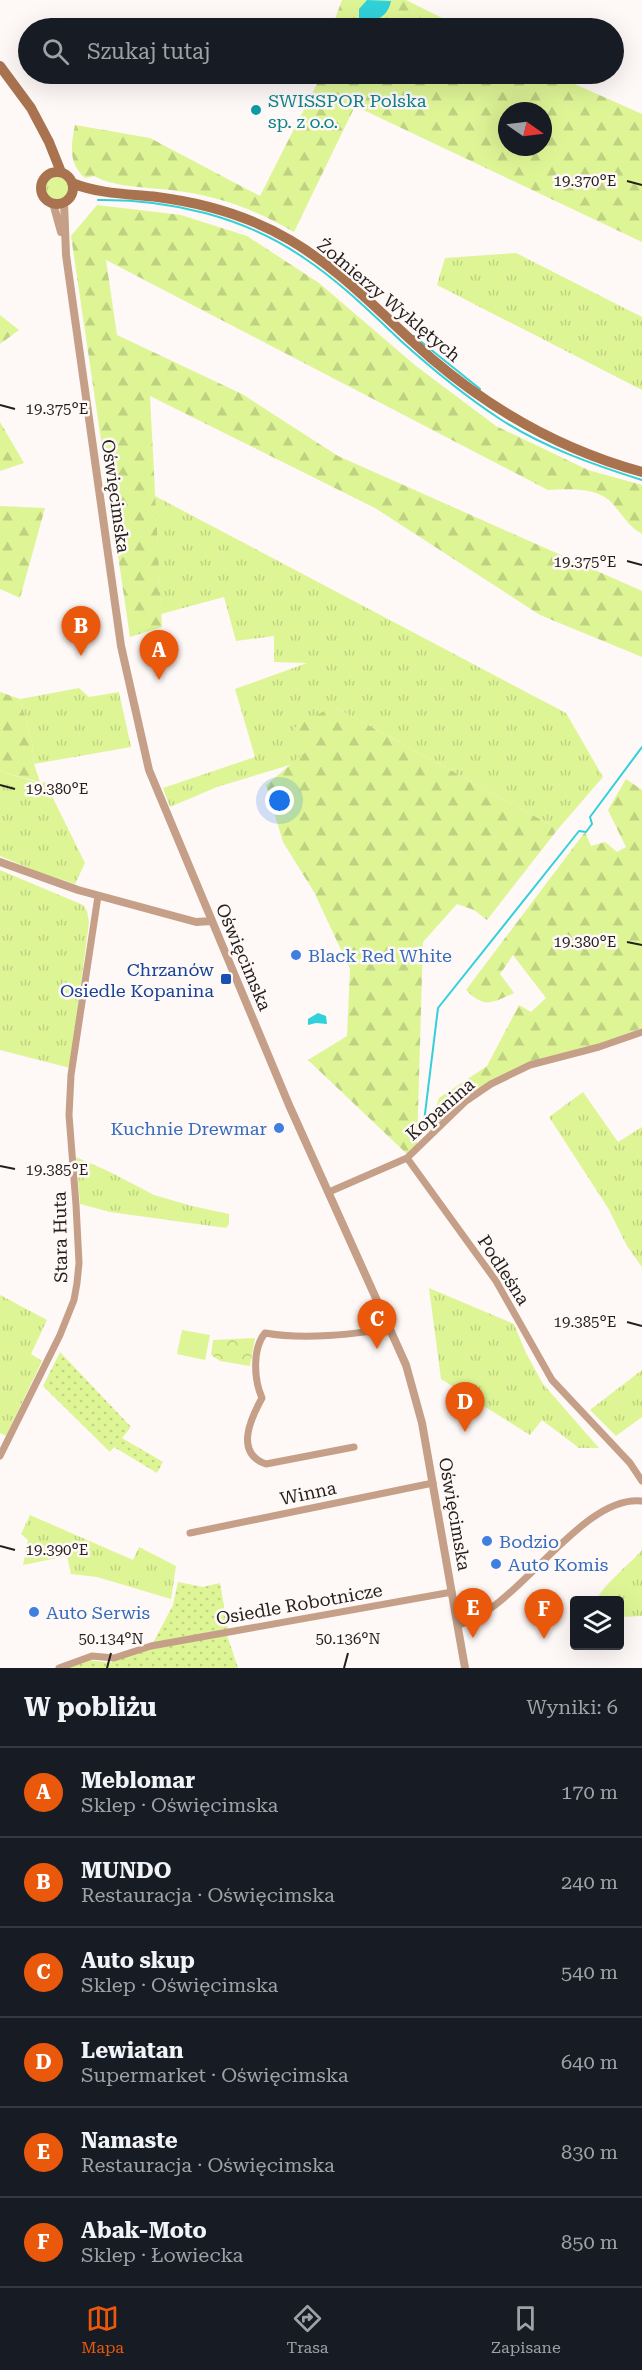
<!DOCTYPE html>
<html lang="pl">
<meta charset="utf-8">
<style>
body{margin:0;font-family:"Roboto Serif",serif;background:#242831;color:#f1f3f6}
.controls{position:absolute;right:18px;bottom:18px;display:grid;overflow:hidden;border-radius:6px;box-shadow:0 6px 24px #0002}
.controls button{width:54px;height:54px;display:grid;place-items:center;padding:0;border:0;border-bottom:2px solid #363941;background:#171b24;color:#f1f3f6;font:30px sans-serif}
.compass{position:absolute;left:498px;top:102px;width:54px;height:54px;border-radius:50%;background:#171b24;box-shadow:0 6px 24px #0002;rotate:104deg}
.you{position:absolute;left:280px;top:801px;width:21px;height:21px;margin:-15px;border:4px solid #fff;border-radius:50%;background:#1a73e8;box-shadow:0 0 0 9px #1a73e833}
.badge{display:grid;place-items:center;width:39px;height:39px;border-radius:50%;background:#ea580c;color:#fff;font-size:20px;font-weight:700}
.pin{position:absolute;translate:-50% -50px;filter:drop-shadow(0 2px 3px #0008)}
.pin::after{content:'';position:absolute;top:32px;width:21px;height:18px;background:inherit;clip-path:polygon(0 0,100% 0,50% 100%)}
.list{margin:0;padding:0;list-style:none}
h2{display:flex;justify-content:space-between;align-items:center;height:78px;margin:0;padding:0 24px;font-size:26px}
h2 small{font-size:20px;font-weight:400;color:#9ea1a6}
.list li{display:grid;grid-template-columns:39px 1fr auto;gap:18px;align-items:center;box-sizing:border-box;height:90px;padding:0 24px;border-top:2px solid #363941}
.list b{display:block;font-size:22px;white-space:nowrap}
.list p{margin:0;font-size:20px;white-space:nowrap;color:#9ea1a6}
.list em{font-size:20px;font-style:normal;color:#9ea1a6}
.icon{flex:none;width:33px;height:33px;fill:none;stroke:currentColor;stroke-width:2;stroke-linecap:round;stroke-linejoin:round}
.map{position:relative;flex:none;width:642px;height:1668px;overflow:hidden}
.search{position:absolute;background:#171b24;box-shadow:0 6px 24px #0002;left:18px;right:18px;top:18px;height:66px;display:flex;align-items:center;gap:15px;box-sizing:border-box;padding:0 21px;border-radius:33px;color:#9ea1a6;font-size:22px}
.sheet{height:618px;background:#171b24}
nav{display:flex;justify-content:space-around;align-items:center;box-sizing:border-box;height:84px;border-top:2px solid #363941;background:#171b24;font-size:16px;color:#9ea1a6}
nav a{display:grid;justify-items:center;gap:3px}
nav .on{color:#ea580c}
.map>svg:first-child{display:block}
.grass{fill:url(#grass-tufts)}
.forest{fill:url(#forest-firs);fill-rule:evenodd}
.park{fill:url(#park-crowns)}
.garden{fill:url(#garden-dots)}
.pitch{fill:#def596}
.water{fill:#30d1da}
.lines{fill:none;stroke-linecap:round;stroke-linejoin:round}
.stream{stroke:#30d1da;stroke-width:2}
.minor{stroke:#c59f87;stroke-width:7}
.tertiary{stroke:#c59f87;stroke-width:8}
.secondary{stroke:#a9734f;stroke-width:10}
.ticks{fill:none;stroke:#241e1d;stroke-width:2}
.culture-dot{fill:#0f9aa8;stroke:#fef8f6;stroke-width:2}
.shop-dot{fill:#3f7fe0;stroke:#fef8f6;stroke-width:2}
.transit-dot{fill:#1a4fb4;stroke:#fef8f6;stroke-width:2}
.labels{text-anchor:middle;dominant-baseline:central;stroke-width:5;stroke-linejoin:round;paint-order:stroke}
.culture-label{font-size:18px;fill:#0d838f;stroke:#fef8f6;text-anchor:start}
.street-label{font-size:18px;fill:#241e1d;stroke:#fef8f6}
.shop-label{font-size:18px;fill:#366cbe;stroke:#fef8f6;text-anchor:start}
.transit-label{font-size:18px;fill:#164399;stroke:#fef8f6;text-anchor:end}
.ticks-label{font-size:15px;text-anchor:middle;fill:#241e1d;stroke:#fef8f6;stroke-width:5;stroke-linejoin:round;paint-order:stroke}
</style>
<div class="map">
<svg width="642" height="1668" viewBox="0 0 642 1668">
<defs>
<pattern id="grass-tufts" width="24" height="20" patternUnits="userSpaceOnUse" patternTransform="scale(1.5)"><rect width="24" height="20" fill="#def596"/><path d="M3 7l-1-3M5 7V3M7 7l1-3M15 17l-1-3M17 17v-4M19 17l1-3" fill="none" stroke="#bed281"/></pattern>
<pattern id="forest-firs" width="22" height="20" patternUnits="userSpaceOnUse" patternTransform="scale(1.5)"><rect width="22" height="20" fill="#def596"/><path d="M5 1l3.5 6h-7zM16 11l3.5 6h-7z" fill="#bed281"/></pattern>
<pattern id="park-crowns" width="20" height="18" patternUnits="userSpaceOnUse" patternTransform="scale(1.5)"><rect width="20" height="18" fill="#def596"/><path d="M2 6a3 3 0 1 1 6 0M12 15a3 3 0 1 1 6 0" fill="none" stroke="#bed281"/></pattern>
<pattern id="garden-dots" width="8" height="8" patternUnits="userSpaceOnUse" patternTransform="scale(1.5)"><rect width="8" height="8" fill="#def596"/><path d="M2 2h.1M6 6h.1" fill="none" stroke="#bed281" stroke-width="1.8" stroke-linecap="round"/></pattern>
</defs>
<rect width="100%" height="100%" fill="#fef8f6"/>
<path class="grass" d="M46 188a11 11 0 1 1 22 0a11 11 0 1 1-22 0Z
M 516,253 L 642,317 L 642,390 L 437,285 L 445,258 Z
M 155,496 L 566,713 L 603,777 L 558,829 L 333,706 L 308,750 L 293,764 L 217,787 L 170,807 L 163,788 L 255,757 L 235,689 L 307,663 L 274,662 L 274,636 L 236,641 L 224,597 L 161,614 Z
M 79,688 L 89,697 L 119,692 L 131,747 L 34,764 L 32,742 L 20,699 Z
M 0,769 L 5,773 L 41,783 L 45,782 L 85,863 L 75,884 L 38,872 L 0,856 Z
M 0,870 L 83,905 L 87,911 L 89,922 L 70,1068 L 0,1050 Z
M 583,1092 L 618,1142 L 642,1127 L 642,1267 L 627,1246 L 608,1208 L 549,1117 Z
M 76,1157 L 108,1171 L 154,1195 L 192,1206 L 229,1214 L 229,1224 L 226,1228 L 110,1212 L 80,1204 Z
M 429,1288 L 514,1324 L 526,1353 L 543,1384 L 599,1448 L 579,1448 L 542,1420 L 530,1435 L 441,1379 Z
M 0,1295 L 47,1320 L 31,1354 L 42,1361 L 6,1436 L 0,1433 Z
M 642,1370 L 642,1417 L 616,1436 L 590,1410 Z
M 30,1515 L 133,1560 L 139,1547 L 176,1566 L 171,1599 L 97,1577 L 71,1574 L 67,1556 L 23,1565 L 28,1540 L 21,1534 Z
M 642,1550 L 642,1616 L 620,1617 L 620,1600 L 596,1600 C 606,1582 628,1566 642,1550 Z"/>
<path class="forest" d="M 342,0 L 406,0 L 462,28 L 341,28 L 335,19 Z
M 322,74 L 552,74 L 642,114 L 642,242 L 355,106 L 294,232 C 260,212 224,198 185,192 C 158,187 117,189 94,176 L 85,178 C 68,163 71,145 75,125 L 150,138 L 260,196 ZM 507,111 L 543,111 L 543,147 L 507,147 Z
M 97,205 L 181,215 L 247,236 L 319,283 L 416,366 L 496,426 L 588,470 L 642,485 L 642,534 C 629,527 622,514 612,503 C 597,487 568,489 548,490 L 106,260 L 117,335 L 242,394 L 338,456 L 642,591 L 642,657 L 540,615 L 375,508 L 150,396 L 162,627 L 130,637 L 71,236 Z
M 0,315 L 19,330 L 0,344 Z
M 0,422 L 24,463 L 0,471 Z
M 0,506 L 45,508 L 20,598 L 0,589 Z
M 0,692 L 20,699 L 32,742 L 34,764 L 40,782 L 5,773 L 0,769 Z
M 333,706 L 558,829 L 487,920 L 474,910 L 457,904 L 423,942 L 417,1146 L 407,1154 L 308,1060 L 347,1036 L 350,969 L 314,892 L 283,842 L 266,785 L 308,750 L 294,728 Z
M 626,779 L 642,790 L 642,1028 L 602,1043 L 526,1063 L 465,1098 L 427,1133 L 439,1098 L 487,1066 L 519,1005 L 531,1012 L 546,998 L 513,955 L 500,974 L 514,993 C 492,1003 485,1009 466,990 L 585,832 L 591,846 L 605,842 L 617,852 L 626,847 L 608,810 Z"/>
<path class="park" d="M 255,1338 L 250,1366 L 220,1361 L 211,1355 L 213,1340 Z"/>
<path class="garden" d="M 60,1352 L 131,1427 L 122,1438 L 163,1462 L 157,1473 L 114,1447 L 110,1452 L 43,1386 Z
M 178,1582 L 203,1587 L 220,1583 L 228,1629 L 153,1643 L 173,1605 Z
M 227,1635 L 238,1668 L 67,1668 L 90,1660 L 110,1663 C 135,1645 195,1640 227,1635 Z"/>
<path class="pitch" d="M 182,1330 L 210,1335 L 205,1360 L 177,1354 Z"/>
<path class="water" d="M 367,0 L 391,1 C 387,19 375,21 359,22 L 359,9 Z
M 318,1013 L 326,1016 L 327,1024 L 316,1023 L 308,1025 L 308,1019 Z"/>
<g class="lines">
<path class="stream" d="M 98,200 C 170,199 245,217 304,258 C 340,282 370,312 401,341 C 432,369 465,396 500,419 C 543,447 594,465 642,480
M 414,336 L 480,389
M 423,1130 L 438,1008 L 579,831 L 586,832 L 592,824 L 590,817 L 642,747"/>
<path class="minor" d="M 407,1158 L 496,1281 L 552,1380 L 630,1463 L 642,1481
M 329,1192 L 407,1158 L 466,1101 L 491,1084 L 530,1065 L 599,1047 L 642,1032
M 354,1447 L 266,1464 C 234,1453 251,1418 262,1398 C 254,1380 252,1349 265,1333 C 298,1339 359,1336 391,1326
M 0,1456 L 60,1335 L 74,1300 L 77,1283 L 79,1263 L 76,1205 L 69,1115 L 71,1075 L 98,896
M 190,1533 L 433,1483
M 458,1625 C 518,1610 581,1494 642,1501
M 59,1668 L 92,1656 L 114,1658 L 151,1646 L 452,1592"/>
<path class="tertiary" d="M 64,202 L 66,255 L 121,646 L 149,770 L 289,1105 L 406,1365 L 422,1423 L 465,1668
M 53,203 L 61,232
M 0,862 L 78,890 L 196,922 L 211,921"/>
<path class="secondary" d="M 0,66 L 31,108 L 49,142 L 61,172
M41 188a16 16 0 1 1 32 0a16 16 0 1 1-32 0Z
M 72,183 C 99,194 129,194 157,197 C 204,203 249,216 290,240 C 343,271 386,319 432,359 C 493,411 565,451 642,472"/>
</g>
<path class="ticks" d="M 627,181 L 642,185M 0,405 L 15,409M 627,561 L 642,565M 0,785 L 15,789M 627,942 L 642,945M 0,1166 L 15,1169M 627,1322 L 642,1326M 0,1546 L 15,1550M 107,1668 L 111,1653M 344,1668 L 348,1653"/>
<circle class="culture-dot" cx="256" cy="110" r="6"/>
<g class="shop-dot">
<circle cx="296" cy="955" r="6"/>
<circle cx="279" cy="1128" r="6"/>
<circle cx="487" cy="1541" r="6"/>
<circle cx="496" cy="1564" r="6"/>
<circle cx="34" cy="1612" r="6"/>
</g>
<rect class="transit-dot" x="220" y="973" width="12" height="12" rx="3"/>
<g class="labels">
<g class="culture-label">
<text x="268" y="100">SWISSPOR Polska<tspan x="268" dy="21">sp. z o.o.</tspan></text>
</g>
<g class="street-label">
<text transform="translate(389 300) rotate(40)">Żołnierzy Wyklętych</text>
<text transform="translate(116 496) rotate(82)">Oświęcimska</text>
<text transform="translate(244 957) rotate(67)">Oświęcimska</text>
<text transform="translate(440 1109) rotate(-41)">Kopanina</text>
<text transform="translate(60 1237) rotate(-91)">Stara Huta</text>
<text transform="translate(504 1270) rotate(57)">Podleśna</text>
<text transform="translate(308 1493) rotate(-12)">Winna</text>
<text transform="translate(455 1514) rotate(80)">Oświęcimska</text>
<text transform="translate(299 1604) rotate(-10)">Osiedle Robotnicze</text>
</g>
<g class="shop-label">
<text x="308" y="955">Black Red White</text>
<text x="267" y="1128" text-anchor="end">Kuchnie Drewmar</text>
<text x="499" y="1541">Bodzio</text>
<text x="508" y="1564">Auto Komis</text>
<text x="46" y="1612">Auto Serwis</text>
</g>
<g class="transit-label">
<text x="214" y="969">Chrzanów<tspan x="214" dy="21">Osiedle Kopanina</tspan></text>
</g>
</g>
<g class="ticks-label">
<text x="585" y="186">19.370°E</text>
<text x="57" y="414">19.375°E</text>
<text x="585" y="567">19.375°E</text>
<text x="57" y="794">19.380°E</text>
<text x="585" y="947">19.380°E</text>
<text x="57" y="1175">19.385°E</text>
<text x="585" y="1327">19.385°E</text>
<text x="57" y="1555">19.390°E</text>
<text x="111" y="1644">50.134°N</text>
<text x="348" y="1644">50.136°N</text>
</g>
</svg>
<div class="controls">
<button><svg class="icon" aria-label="layers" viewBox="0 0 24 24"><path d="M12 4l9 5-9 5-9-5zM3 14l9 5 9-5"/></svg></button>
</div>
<svg class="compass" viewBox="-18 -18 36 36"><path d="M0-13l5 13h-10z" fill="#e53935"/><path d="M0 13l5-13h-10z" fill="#9ea1a6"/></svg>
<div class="you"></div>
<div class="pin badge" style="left:159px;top:680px">A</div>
<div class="pin badge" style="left:81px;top:656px">B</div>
<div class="pin badge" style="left:377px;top:1349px">C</div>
<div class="pin badge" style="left:465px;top:1432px">D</div>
<div class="pin badge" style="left:473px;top:1638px">E</div>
<div class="pin badge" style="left:544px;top:1639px">F</div>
<div class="search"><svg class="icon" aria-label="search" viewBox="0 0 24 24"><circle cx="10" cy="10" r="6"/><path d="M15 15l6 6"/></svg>Szukaj tutaj</div>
</div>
<section class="sheet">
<h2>W pobliżu<small>Wyniki: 6</small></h2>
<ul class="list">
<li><span class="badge">A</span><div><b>Meblomar</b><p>Sklep · Oświęcimska</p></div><em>170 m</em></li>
<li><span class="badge">B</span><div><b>MUNDO</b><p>Restauracja · Oświęcimska</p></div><em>240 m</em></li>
<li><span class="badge">C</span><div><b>Auto skup</b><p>Sklep · Oświęcimska</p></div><em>540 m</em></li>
<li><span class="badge">D</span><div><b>Lewiatan</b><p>Supermarket · Oświęcimska</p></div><em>640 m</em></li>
<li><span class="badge">E</span><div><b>Namaste</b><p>Restauracja · Oświęcimska</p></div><em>830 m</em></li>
<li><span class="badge">F</span><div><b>Abak-Moto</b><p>Sklep · Łowiecka</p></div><em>850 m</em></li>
</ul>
</section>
<nav>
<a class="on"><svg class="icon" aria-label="map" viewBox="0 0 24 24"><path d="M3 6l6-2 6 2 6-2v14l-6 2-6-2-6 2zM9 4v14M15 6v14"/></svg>Mapa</a>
<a><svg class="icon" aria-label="directions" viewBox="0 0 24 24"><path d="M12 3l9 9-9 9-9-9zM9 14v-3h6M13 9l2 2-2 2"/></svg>Trasa</a>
<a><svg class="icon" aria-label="saved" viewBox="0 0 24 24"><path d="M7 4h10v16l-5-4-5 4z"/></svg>Zapisane</a>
</nav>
